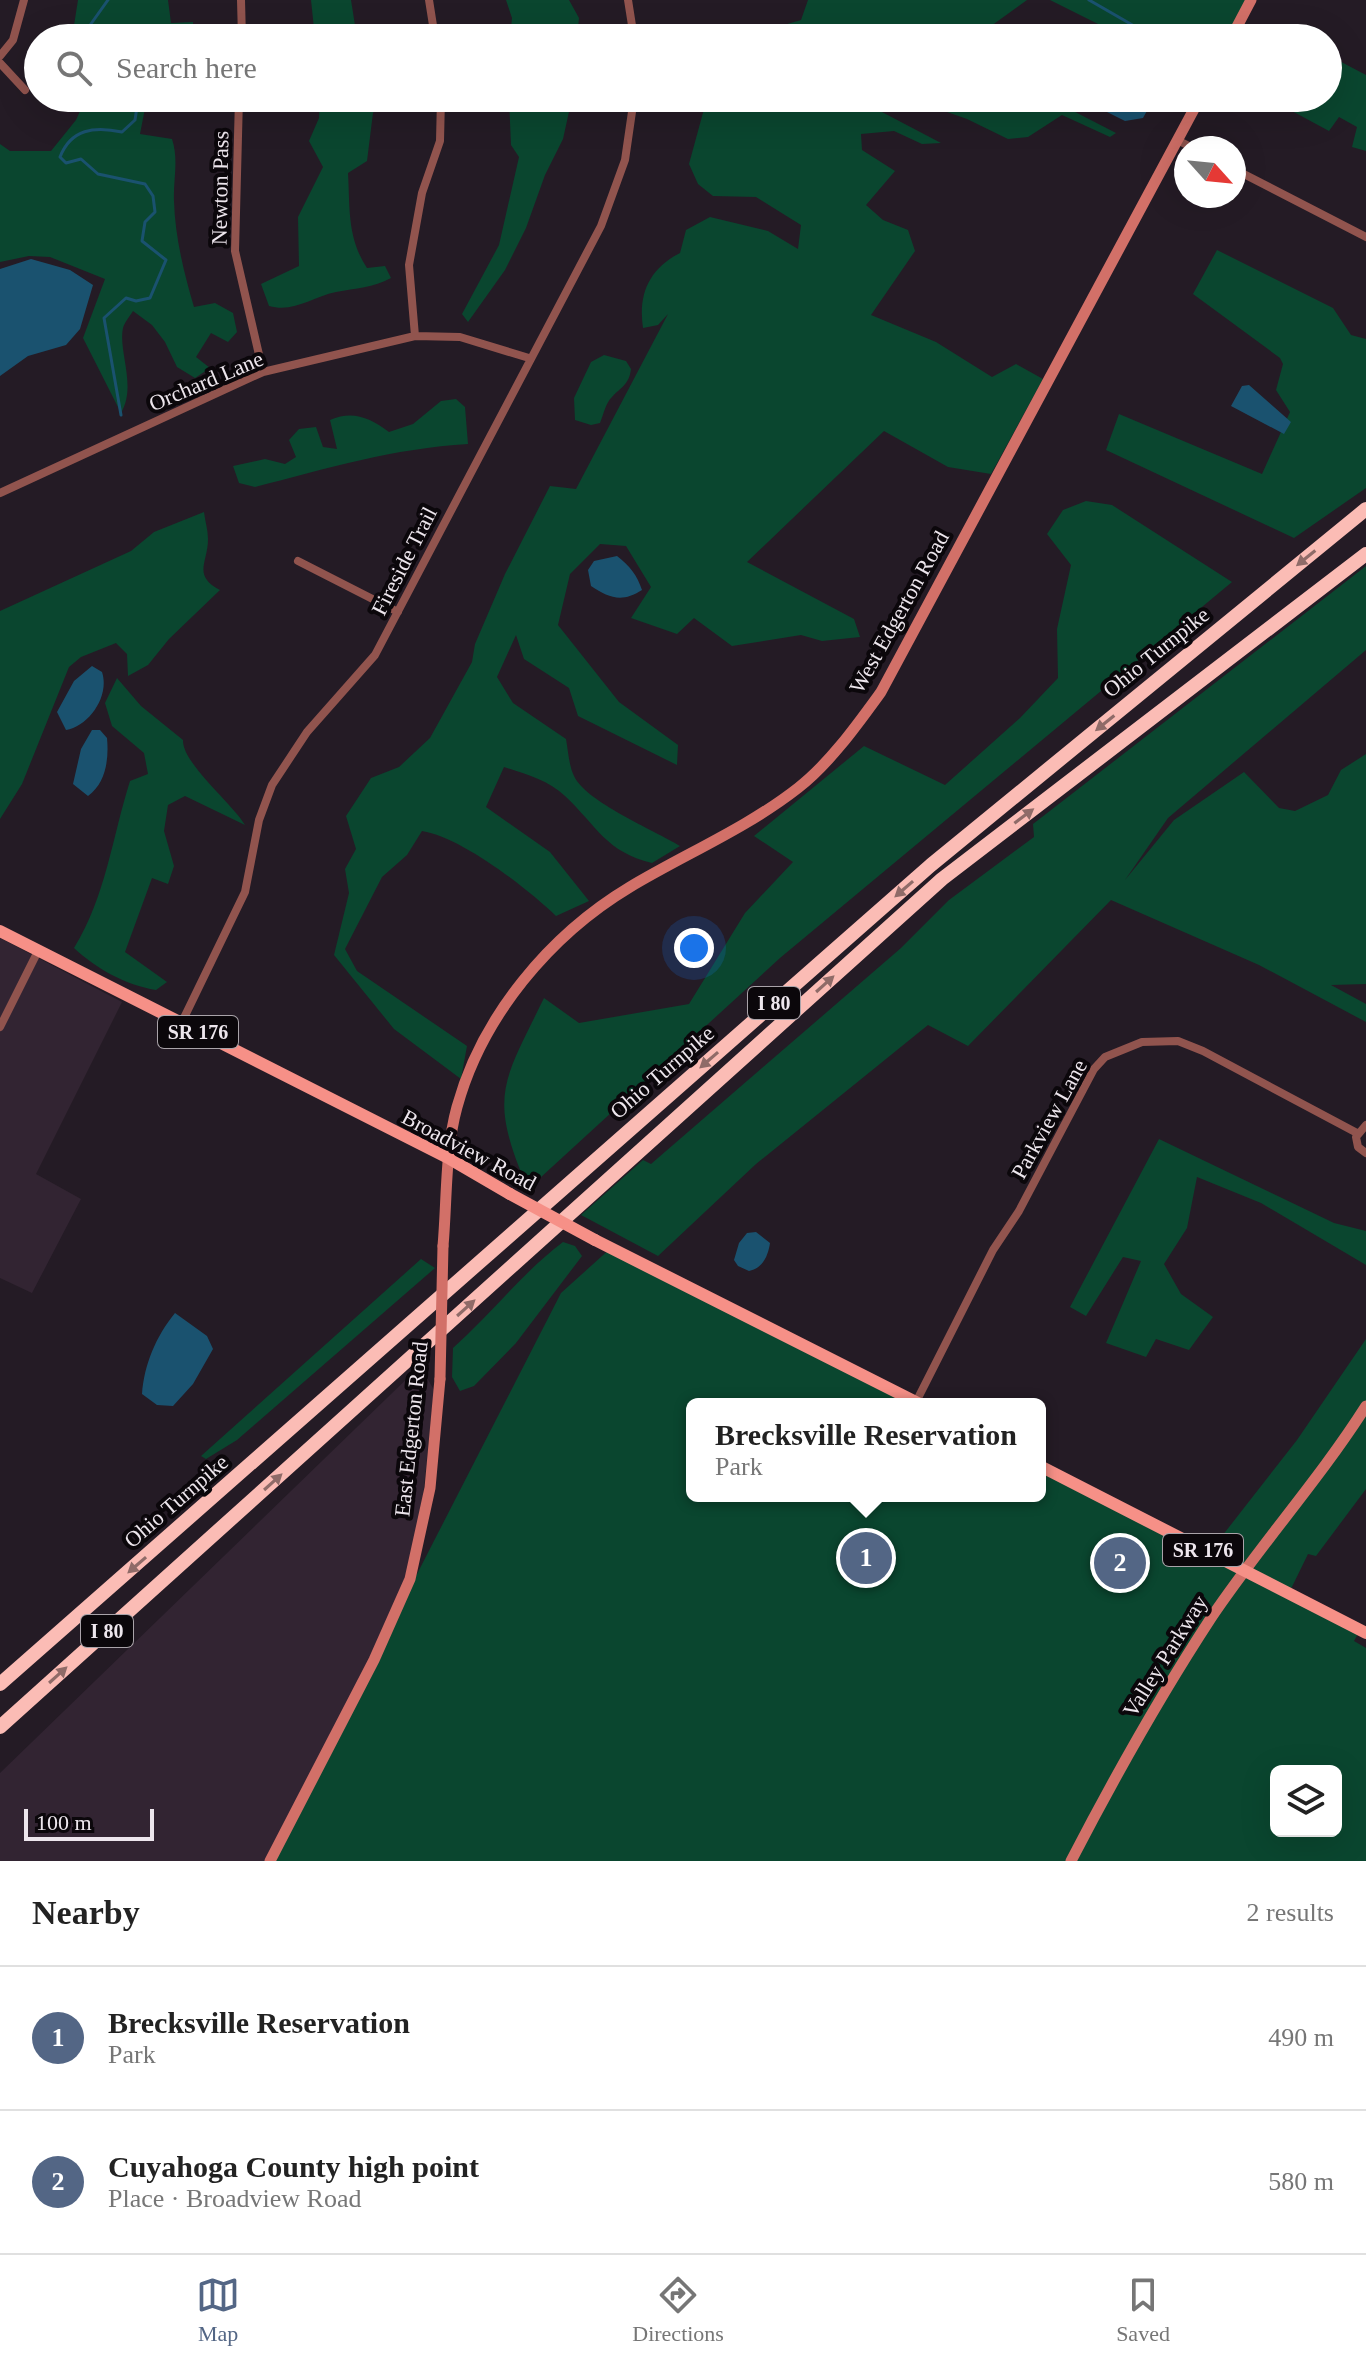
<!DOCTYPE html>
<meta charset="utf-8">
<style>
body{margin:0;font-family:Georgia,serif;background:#f2f2f2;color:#222}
.controls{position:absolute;right:24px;bottom:24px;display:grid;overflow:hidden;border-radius:12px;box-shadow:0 8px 32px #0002}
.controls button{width:72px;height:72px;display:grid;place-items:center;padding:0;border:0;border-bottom:2px solid #e0e0e0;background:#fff;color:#222;font:40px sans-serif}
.compass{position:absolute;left:1174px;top:136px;width:72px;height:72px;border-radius:50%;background:#fff;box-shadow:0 8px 32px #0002;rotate:117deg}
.scale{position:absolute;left:24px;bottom:20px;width:130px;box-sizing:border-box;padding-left:8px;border:4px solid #ede6ed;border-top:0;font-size:22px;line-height:28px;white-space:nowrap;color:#ede6ed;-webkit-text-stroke:6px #0b070b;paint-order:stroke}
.you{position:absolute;left:694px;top:948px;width:28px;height:28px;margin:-20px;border:6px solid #fff;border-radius:50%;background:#1a73e8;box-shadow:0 0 0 12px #1a73e833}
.badge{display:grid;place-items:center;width:52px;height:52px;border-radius:50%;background:#536685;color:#fff;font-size:26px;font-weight:700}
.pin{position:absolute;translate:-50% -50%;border:4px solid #fff;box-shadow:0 2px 8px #0006}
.popup{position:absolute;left:686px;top:1398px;width:360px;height:104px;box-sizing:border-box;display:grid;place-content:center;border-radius:12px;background:#fff;filter:drop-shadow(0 2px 6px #0005);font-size:26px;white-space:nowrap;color:#767676}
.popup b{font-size:30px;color:#222}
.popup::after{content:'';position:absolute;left:50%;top:100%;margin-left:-16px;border:16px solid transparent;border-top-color:#fff}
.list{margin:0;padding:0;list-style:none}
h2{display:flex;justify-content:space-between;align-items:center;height:104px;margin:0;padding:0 32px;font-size:34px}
h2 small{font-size:26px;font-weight:400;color:#767676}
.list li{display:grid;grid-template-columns:52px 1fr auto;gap:24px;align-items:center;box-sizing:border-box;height:144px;padding:0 32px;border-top:2px solid #e0e0e0}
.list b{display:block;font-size:30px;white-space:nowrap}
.list p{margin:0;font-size:26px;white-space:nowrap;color:#767676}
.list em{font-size:26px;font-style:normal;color:#767676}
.icon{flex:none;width:44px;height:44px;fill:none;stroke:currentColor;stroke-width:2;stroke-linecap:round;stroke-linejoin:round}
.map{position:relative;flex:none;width:1366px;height:1861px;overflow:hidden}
.search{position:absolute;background:#fff;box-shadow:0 8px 32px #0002;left:24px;right:24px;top:24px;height:88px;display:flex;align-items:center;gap:20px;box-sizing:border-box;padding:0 28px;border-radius:44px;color:#767676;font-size:30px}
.sheet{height:392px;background:#fff}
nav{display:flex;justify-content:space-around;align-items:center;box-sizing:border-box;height:112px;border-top:2px solid #e0e0e0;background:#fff;font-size:22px;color:#767676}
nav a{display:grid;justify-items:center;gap:4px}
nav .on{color:#536685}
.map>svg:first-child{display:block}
.built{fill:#322432}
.green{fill:#0a462f;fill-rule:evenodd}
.water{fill:#1a526f}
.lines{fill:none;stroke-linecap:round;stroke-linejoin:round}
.stream{stroke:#1a526f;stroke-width:3}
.street{stroke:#91544e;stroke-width:8}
.secondary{stroke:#d27068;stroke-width:11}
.primary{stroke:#f69087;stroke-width:12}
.highway{stroke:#fbbcb5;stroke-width:14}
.secondary-bridge{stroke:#d27068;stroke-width:11}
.primary-bridge{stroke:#f69087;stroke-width:12}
.oneway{fill:#8f6b68}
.labels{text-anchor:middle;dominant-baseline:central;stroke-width:8;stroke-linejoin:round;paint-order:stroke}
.shield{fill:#0b070b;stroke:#a9a3a9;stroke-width:2}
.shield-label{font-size:20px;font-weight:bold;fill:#ede6ed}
.street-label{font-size:22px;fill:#ede6ed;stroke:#0b070b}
</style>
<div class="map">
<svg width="1366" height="1861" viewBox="0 0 1366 1861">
<rect width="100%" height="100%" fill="#241b25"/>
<path class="built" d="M 0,938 L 122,1002 L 36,1174 L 81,1199 L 32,1293 L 0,1278 Z
M 420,1366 L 434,1390 L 420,1525 L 403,1584 L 390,1620 L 265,1861 L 0,1861 L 0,1773 Z"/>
<path class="green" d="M 78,0 L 168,0 L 171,23 L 193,22 L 193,38 L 72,38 Z
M 311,0 L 351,0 L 357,38 L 315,38 Z
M 506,0 L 569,0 L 579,18 L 577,38 L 510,38 L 512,18 Z
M 808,0 L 1027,0 L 991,26 L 963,29 L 960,38 L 705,38 L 706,34 L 770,29 L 801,20 Z
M 1050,0 L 1246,0 L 1226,38 L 1126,38 Z
M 1328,55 L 1366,75 L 1366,151 L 1352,147 L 1357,127 L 1339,117 L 1329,131 L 1279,104 L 1282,98 L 1328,98 Z
M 86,98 L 147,98 L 140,134 L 172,139 C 179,160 173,180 174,201 C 175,237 184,273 194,307 L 215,303 L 233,313 L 237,332 L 228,342 L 211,333 L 196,357 L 210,368 L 195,378 L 177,367 L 165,342 L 152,325 L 133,311 C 130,316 124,323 123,328 C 118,351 137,386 121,413 L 83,338 L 105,279 L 50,257 L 29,256 L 0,262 L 0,144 L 10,151 L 51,151 L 76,120 Z
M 320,98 L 382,98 L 373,113 L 367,161 L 348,173 C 350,207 347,238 367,268 L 385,266 L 391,278 C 373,288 356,288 336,292 C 312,297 294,313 269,306 L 261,284 L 299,266 L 298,217 L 323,167 L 309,141 L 319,118 Z
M 509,98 L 572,98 L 563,139 L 545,175 L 526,228 L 505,270 L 468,322 L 462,314 L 499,245 L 519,157 L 511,145 Z
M 707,98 L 891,98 L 880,111 L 941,143 L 922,144 L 894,131 L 861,134 L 862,150 L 895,171 L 866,205 L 883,220 L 908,230 L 915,251 L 871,315 L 936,342 L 992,377 L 1016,364 L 1043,379 L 991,474 L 948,467 L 884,431 L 747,562 L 854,619 L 860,637 L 822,641 L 801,635 L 732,646 L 694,618 L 677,634 L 631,618 L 651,587 L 626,546 L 600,544 L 570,574 L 558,625 L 619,702 L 678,745 L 677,765 L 578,716 L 569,688 L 524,659 L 516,635 L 497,677 L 513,703 L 566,739 C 568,750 569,766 574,776 C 586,802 654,830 680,846 L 652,863 C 606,852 597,826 565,796 C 548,780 526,774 504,767 L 486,807 L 550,852 L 589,901 L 556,916 C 527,888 461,837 422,831 L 407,855 L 382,877 L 345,949 L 357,971 L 467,1046 L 461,1079 L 394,1029 L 334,955 L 349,893 L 345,869 L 356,849 L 346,816 L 371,778 L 399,767 L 430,738 L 472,662 L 475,644 L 505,574 L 550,486 L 576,489 L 668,314 L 658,325 L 643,328 C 638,294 649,269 680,253 L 686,230 L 710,217 L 768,231 L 798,249 L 801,225 L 756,197 L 713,196 L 698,184 L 689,164 Z
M 907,98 L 1048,98 L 1116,133 L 1110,137 L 1062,115 L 1028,137 L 1008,139 L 967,119 Z
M 1217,250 L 1333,308 L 1351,335 L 1366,339 L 1366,488 L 1294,538 L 1106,450 L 1119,414 L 1262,474 L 1290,412 L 1276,390 L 1283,364 L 1280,358 L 1193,294 Z
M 604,355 L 626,361 L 631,369 C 629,385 621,387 612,397 C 606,402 603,416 600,423 L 591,425 L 575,420 L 574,398 L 591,362 Z
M 456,399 L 465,407 L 468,444 C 395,448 325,469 255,487 L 239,483 L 233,466 L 265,459 L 285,464 L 296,457 L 289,440 L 299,429 L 316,427 L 323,447 L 337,449 L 330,420 C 353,410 370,418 389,432 L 413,424 L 441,401 Z
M 1086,501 L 1112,505 L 1232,582 L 780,958 L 528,1189 C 488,1096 502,1084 544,998 L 579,1023 L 689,1004 L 745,913 L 793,862 L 754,836 L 864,746 L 945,785 L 1020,718 L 1058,678 L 1057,629 L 1071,565 L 1047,534 L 1063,510 Z
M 204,512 C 205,521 208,530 208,539 C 208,563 192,575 220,590 L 169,639 L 148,665 L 128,676 L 127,654 L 116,643 L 81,657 L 69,667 L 22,784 L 0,819 L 0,611 L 131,551 L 154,532 Z
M 1366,566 L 1366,650 L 1168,818 L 1125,880 L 1174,820 L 1244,772 L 1279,808 L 1295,811 L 1328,795 L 1341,770 L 1366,754 L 1366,984 L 1331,985 L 1366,1004 L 1366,1022 L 1259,965 L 1111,900 L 968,1046 L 928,1025 L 756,1164 L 658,1256 L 581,1215 L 643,1160 L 651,1164 L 901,948 L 949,900 L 1034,837 L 1033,824 Z
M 117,678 L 141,706 L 183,740 C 182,763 232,803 245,825 L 185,796 L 168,805 L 164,831 L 174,866 L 168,884 L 152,878 L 125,952 L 167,982 L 156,990 C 125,985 97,969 74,948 C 106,896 112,838 130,781 L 148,774 L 144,753 L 112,726 L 105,703 Z
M 1159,1139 L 1334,1223 L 1366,1231 L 1366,1265 L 1261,1203 L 1197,1177 L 1187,1228 L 1164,1264 L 1181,1294 L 1213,1317 L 1189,1350 L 1156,1339 L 1146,1357 L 1106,1343 L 1141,1261 L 1123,1257 L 1086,1316 L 1070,1307 Z
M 563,1242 L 575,1246 L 582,1256 L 516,1343 L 474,1386 L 460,1391 L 452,1377 L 453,1348 C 491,1314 523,1272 563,1242 Z
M 612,1247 L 917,1404 L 692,1404 L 692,1496 L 1040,1496 L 1040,1467 L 1208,1554 L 1297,1440 L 1366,1339 L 1366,1489 L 1316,1556 L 1308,1554 L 1288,1595 L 1359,1632 L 1354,1641 L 1366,1648 L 1366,1861 L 270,1861 L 561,1293 ZM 1276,1771 L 1336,1771 L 1336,1831 L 1276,1831 Z
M 421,1259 L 435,1268 L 237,1440 L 206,1459 L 201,1456 Z"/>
<path class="water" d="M 1112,98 L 1154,98 L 1143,118 L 1125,121 L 1105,111 L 1104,103 L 1111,103 Z
M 31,259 L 70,270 L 93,285 L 80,329 L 66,345 L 28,356 L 0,376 L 0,269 Z
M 1249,385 L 1291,422 L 1284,434 L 1231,406 L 1242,386 Z
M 617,556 C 630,566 637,575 642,590 C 622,603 609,598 591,586 L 588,570 L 594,561 Z
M 92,666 L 102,672 C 110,696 89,726 66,730 L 57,712 L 74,681 Z
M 92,730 L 100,730 L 107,738 C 109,759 106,783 88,796 L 73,784 L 81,749 Z
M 756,1232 L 770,1243 C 768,1256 763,1268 749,1271 L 738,1266 L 734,1260 L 739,1243 L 747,1233 Z
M 175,1313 L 207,1336 L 213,1349 L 193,1384 L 173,1406 L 157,1405 L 142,1394 C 144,1365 156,1336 175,1313 Z"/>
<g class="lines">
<path class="stream" d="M 1089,0 L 1155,38
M 103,38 L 88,34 L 88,28 L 108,0
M 121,415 L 104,318 L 126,298 L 136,301 L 150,298 L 166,260 L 142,241 L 145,222 L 155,212 L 153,196 L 145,184 L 98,174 L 81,159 L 66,163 L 60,157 C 71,129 94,126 122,132 L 135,120 L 137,107 L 124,98"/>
<path class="street" d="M 241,0 L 242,38
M 429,0 L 435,38
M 628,0 L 634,38
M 0,56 L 13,40 L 24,0
M 0,63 L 25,90
M 239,98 L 235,251 L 263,372
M 1177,140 L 1193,148
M 1234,169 L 1366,237
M 415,336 L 409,265 L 422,193 L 440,141 L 441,98
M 0,493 L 263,372 L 415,336 L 460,337 L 529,358
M 298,561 L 398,612
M 181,1024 L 245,892 L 259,820 L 272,785 L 307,732 L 375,655 L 601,226 L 625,160 L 634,98
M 0,1027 L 38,951
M 1366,1125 L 1356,1137 L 1358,1147 L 1366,1153
M 916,1402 L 993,1250 L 1019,1211 L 1094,1069 L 1105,1057 L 1142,1042 L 1178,1041 L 1203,1051 L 1357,1133"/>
<path class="secondary" d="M 1231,38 L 1251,0
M 443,1246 C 447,1201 445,1150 457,1107 C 482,1016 550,935 630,887 C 685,854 747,828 798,788 C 830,763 857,725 881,692 L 1200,98
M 270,1861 L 374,1660 L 410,1579 L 430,1488 L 440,1379
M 1071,1861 C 1114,1778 1160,1696 1211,1618 C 1260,1545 1319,1480 1366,1406"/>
<path class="primary" d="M 0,931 L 450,1159 L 510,1194
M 595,1240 L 920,1404
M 1040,1466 L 1366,1633"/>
<path class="highway" d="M 0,1684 L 931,865 L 1366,509
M 0,1727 L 942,879 L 1366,554"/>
<path class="secondary-bridge" d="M 440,1379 L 443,1246"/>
<path class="primary-bridge" d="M 510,1194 L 595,1240"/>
</g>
<defs><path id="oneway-solid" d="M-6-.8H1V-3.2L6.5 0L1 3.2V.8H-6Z" transform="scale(2)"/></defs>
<g class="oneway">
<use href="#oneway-solid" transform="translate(1306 558) rotate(141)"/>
<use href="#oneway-solid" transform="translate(1105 723) rotate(141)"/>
<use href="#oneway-solid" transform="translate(1024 816) rotate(-37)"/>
<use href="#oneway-solid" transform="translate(904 889) rotate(139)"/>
<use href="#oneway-solid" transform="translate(825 984) rotate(-42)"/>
<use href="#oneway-solid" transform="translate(709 1060) rotate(139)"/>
<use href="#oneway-solid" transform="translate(466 1308) rotate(-42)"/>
<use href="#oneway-solid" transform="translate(273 1482) rotate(-42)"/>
<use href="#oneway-solid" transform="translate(137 1565) rotate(139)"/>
<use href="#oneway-solid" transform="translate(58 1675) rotate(-42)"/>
</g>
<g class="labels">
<g class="shield">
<rect x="748" y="987" width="52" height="32" rx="6"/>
<rect x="158" y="1016" width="80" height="32" rx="6"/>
<rect x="1163" y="1534" width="80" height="32" rx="6"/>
<rect x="81" y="1615" width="52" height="32" rx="6"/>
</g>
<g class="shield-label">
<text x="774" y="1003">I 80</text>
<text x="198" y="1032">SR 176</text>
<text x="1203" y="1550">SR 176</text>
<text x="107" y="1631">I 80</text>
</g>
<g class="street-label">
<text transform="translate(220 188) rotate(-89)">Newton Pass</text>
<text transform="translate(206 381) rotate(-23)">Orchard Lane</text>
<text transform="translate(404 561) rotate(-63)">Fireside Trail</text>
<text transform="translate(899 612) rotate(-61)">West Edgerton Road</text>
<text transform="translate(1156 652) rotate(-39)">Ohio Turnpike</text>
<text transform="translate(662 1072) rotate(-41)">Ohio Turnpike</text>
<text transform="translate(1049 1119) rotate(-61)">Parkview Lane</text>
<text transform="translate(469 1150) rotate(28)">Broadview Road</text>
<text transform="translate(411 1429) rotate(-84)">East Edgerton Road</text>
<text transform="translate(176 1501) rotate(-41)">Ohio Turnpike</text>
<text transform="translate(1165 1656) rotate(-58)">Valley Parkway</text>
</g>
</g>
</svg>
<div class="controls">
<button><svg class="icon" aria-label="layers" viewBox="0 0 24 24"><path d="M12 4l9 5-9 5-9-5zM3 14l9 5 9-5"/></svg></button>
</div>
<svg class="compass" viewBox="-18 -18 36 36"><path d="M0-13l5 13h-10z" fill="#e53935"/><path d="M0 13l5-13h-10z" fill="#767676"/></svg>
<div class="scale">100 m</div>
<div class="you"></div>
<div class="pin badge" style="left:866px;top:1558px">1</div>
<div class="popup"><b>Brecksville Reservation</b>Park</div>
<div class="pin badge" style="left:1120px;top:1563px">2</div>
<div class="search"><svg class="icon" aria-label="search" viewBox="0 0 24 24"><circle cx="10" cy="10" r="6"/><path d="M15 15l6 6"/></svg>Search here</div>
</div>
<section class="sheet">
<h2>Nearby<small>2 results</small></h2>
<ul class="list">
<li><span class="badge">1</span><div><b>Brecksville Reservation</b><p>Park</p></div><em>490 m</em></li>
<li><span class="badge">2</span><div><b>Cuyahoga County high point</b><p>Place · Broadview Road</p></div><em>580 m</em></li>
</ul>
</section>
<nav>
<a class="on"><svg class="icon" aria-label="map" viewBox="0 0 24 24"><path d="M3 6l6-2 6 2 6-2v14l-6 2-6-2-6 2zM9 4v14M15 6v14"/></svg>Map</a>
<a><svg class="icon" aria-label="directions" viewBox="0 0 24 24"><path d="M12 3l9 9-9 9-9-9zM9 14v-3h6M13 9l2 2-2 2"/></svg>Directions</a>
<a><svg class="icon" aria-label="saved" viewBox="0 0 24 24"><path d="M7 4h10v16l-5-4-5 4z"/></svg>Saved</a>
</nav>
